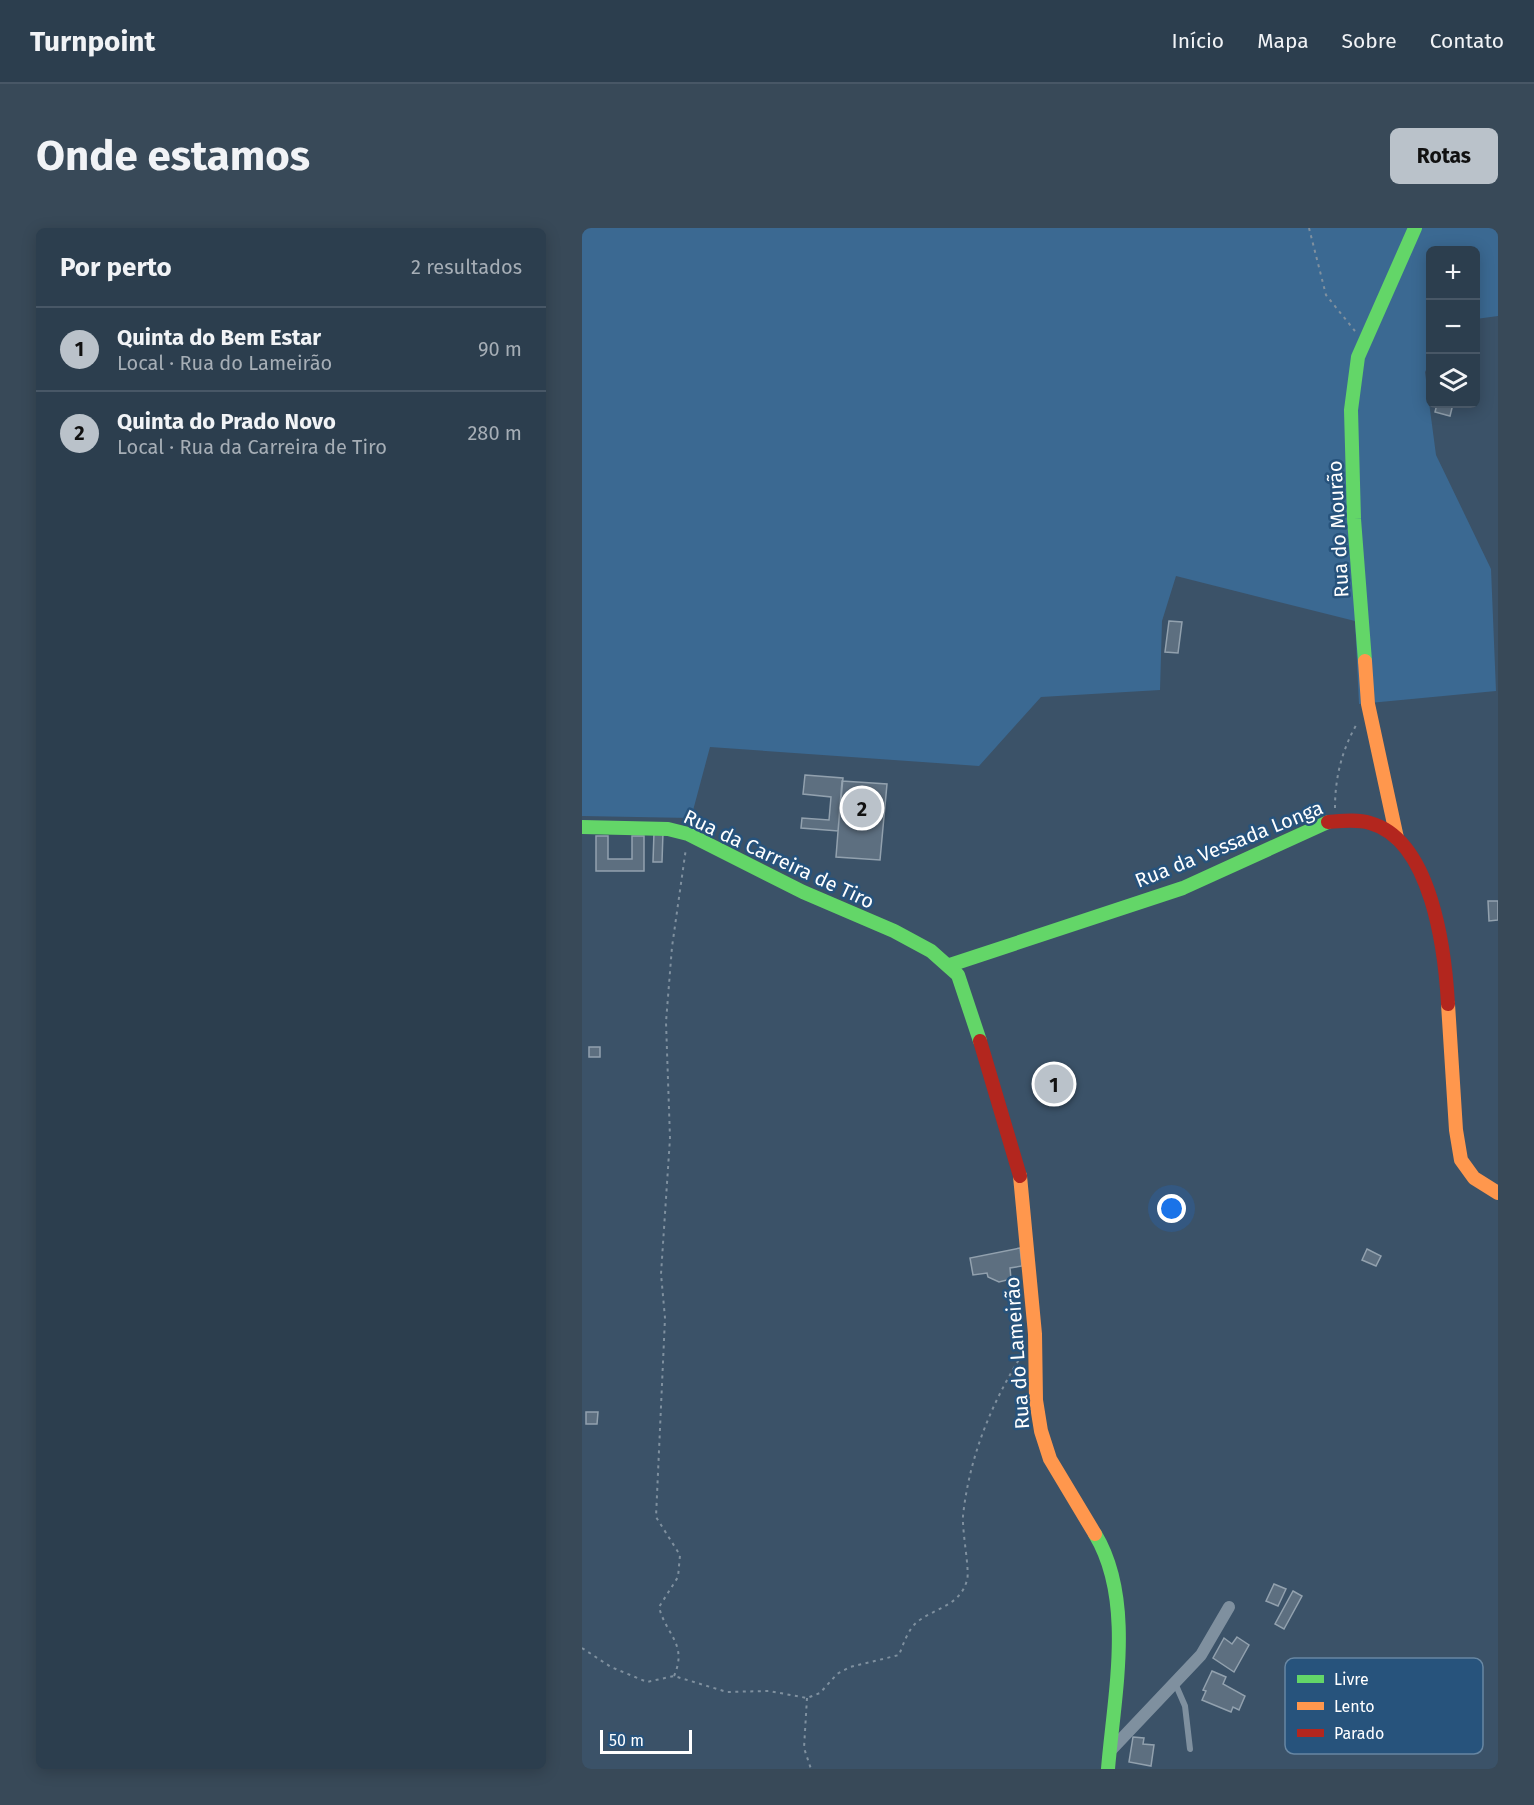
<!DOCTYPE html>
<html lang="pt">
<meta charset="utf-8">
<style>
body{margin:0;font-family:"Fira Sans",sans-serif;background:#384958;color:#f1f3f6}
.controls{position:absolute;right:18px;top:18px;display:grid;overflow:hidden;border-radius:9px;box-shadow:0 3px 15px #0003}
.controls button{width:54px;height:54px;display:grid;place-items:center;padding:0;border:0;border-bottom:2px solid #485766;background:#2c3e4e;color:#f1f3f6;font:30px sans-serif}
.scale{position:absolute;left:18px;bottom:15px;width:92px;box-sizing:border-box;padding-left:6px;border:3px solid #fff;border-top:0;font-size:16px;line-height:21px;white-space:nowrap;color:#fff;-webkit-text-stroke:4px #27537c;paint-order:stroke}
.you{position:absolute;left:590px;top:981px;width:21px;height:21px;margin:-15px;border:4px solid #fff;border-radius:50%;background:#1a73e8;box-shadow:0 0 0 9px #1a73e833}
.badge{display:grid;place-items:center;width:39px;height:39px;border-radius:50%;background:#bac2ca;color:#111;font-size:20px;font-weight:700}
.pin{position:absolute;translate:-50% -50%;border:3px solid #fff;box-shadow:0 2px 6px #0006}
.list{margin:0;padding:0;list-style:none}
h2{display:flex;justify-content:space-between;align-items:center;height:78px;margin:0;padding:0 24px;font-size:26px}
h2 small{font-size:20px;font-weight:400;color:#a6aeb6}
.list li{display:grid;grid-template-columns:39px 1fr auto;gap:18px;align-items:center;box-sizing:border-box;height:84px;padding:0 24px;border-top:2px solid #485766}
.list b{display:block;font-size:22px;white-space:nowrap}
.list p{margin:0;font-size:20px;white-space:nowrap;color:#a6aeb6}
.list em{font-size:20px;font-style:normal;color:#a6aeb6}
.icon{flex:none;width:33px;height:33px;fill:none;stroke:currentColor;stroke-width:2;stroke-linecap:round;stroke-linejoin:round}
.map{position:relative;flex:none;width:916px;height:1541px;overflow:hidden;border-radius:9px}
header{display:flex;align-items:center;gap:36px;box-sizing:border-box;height:84px;padding:0 30px;background:#2c3e4e;border-bottom:2px solid #485766}
header strong{font-size:28px}
nav{display:flex;gap:33px;margin-inline-start:auto;font-size:21px}
.intro{display:flex;align-items:center;justify-content:space-between;box-sizing:border-box;height:144px;padding:0 36px}
h1{margin:0;font-size:42px}
.button{padding:15px 27px;border-radius:9px;background:#bac2ca;color:#111;font-size:21px;font-weight:700}
main{display:flex;gap:36px;padding:0 36px}
aside{flex:1;background:#2c3e4e;border-radius:9px;box-shadow:0 3px 15px #0003}
.map>svg:first-child{display:block}
.green{fill:#3b6992}
.building{fill:#5d6f80;stroke:#92a1ae;stroke-width:1.5}
.lines{fill:none;stroke-linecap:round;stroke-linejoin:round}
.path{stroke:#7f909f;stroke-width:2;stroke-dasharray:3 4.5;stroke-linecap:butt}
.lane{stroke:#7f909f;stroke-width:6}
.street{stroke:#7f909f;stroke-width:12}
.fast{stroke:#63d668;stroke-width:14}
.slow{stroke:#ff974d;stroke-width:14}
.jam{stroke:#b3261e;stroke-width:14}
.labels{text-anchor:middle;dominant-baseline:central;stroke-width:5;stroke-linejoin:round;paint-order:stroke}
.street-label{font-size:20px;fill:#fff;stroke:#27537c}
.key{fill:#27537c;stroke:#6887a3;stroke-width:1.5}
.key-label{font-size:16px;fill:#fff}
</style>
<header>
<strong>Turnpoint</strong>
<nav><a>Início</a><a>Mapa</a><a>Sobre</a><a>Contato</a></nav>
</header>
<div class="intro"><h1>Onde estamos</h1><a class="button">Rotas</a></div>
<main>
<aside>
<h2>Por perto<small>2 resultados</small></h2>
<ul class="list">
<li><span class="badge">1</span><div><b>Quinta do Bem Estar</b><p>Local · Rua do Lameirão</p></div><em>90 m</em></li>
<li><span class="badge">2</span><div><b>Quinta do Prado Novo</b><p>Local · Rua da Carreira de Tiro</p></div><em>280 m</em></li>
</ul>
</aside>
<div class="map">
<svg width="916" height="1541" viewBox="0 0 916 1541">
<rect width="100%" height="100%" fill="#3b5268"/>
<path class="green" d="M 0,0 L 916,0 L 916,88 L 894,91 L 894,22 L 848,22 L 848,134 L 843,144 L 854,227 L 909,341 L 914,463 L 777,476 L 773,393 L 594,348 L 580,393 L 578,462 L 459,469 L 397,538 L 128,519 L 109,590 L 0,588 Z"/>
<path class="building" d="M 855,176 L 871,176 L 868,188 L 853,184 Z
M 587,393 L 600,394 L 596,425 L 583,424 Z
M 223,547 L 261,550 L 256,603 L 219,600 L 220,590 L 247,592 L 249,569 L 221,566 Z
M 260,553 L 305,556 L 298,632 L 254,629 Z
M 72,604 L 81,604 L 80,634 L 71,634 Z
M 14,608 L 26,608 L 26,631 L 50,631 L 50,608 L 62,608 L 62,643 L 14,643 Z
M 906,673 L 916,673 L 916,692 L 907,693 Z
M 7,819 L 18,819 L 18,829 L 7,829 Z
M 465,839 L 490,854 L 480,872 L 454,857 Z
M 438,1020 L 440,1038 L 428,1040 L 429,1051 L 417,1054 L 406,1049 L 405,1045 L 391,1047 L 388,1030 Z
M 785,1021 L 799,1028 L 794,1038 L 780,1032 Z
M 4,1184 L 16,1184 L 15,1196 L 4,1196 Z
M 692,1356 L 704,1361 L 696,1378 L 684,1373 Z
M 711,1363 L 720,1368 L 702,1401 L 693,1396 Z
M 655,1409 L 667,1417 L 652,1444 L 631,1430 L 642,1410 L 650,1416 Z
M 630,1443 L 644,1449 L 641,1456 L 663,1468 L 657,1482 L 651,1479 L 649,1484 L 620,1472 L 624,1463 L 621,1462 Z
M 551,1509 L 562,1510 L 561,1516 L 572,1517 L 569,1538 L 547,1534 Z"/>
<g class="lines">
<path class="path" d="M 727,0 L 744,67 L 773,103
M 753,580 C 753,549 760,521 776,494
M 0,1420 L 29,1439 L 65,1454 L 92,1448 L 145,1464 L 187,1463 L 225,1470 L 238,1465 L 255,1446 L 268,1439 L 317,1427 C 321,1417 326,1402 334,1395 C 351,1380 378,1379 385,1352 C 388,1343 380,1304 381,1288 C 387,1231 408,1178 438,1130
M 92,1448 C 106,1416 84,1407 77,1379 L 96,1349 L 98,1327 L 74,1289 L 83,1090 L 79,1046 L 88,910 L 84,794 L 90,719 L 104,620
M 225,1470 L 222,1520 L 229,1541"/>
<path class="lane" d="M 593,1455 L 603,1478 L 608,1521"/>
<path class="street" d="M 529,1522 L 619,1427 L 647,1379"/>
<path class="fast" d="M 783,433 L 772,291 L 769,182 L 776,129 L 833,0
M 0,599 L 86,601 L 106,606 L 221,664 L 312,703 L 349,723 L 376,747 L 398,813
M 368,737 L 601,660 L 746,594
M 513,1306 C 553,1372 532,1467 526,1541"/>
<path class="slow" d="M 783,433 L 786,476 L 815,610
M 866,776 L 874,902 L 879,932 L 892,950 L 916,965
M 438,948 L 453,1106 L 454,1172 L 459,1203 L 468,1231 L 513,1306"/>
<path class="jam" d="M 746,594 C 760,593 775,591 788,595 C 850,612 863,723 866,776
M 398,813 L 438,948"/>
</g>
<g class="labels">
<g class="street-label">
<text transform="translate(756 301) rotate(-93)">Rua do Mourão</text>
<text transform="translate(647 616) rotate(-22)">Rua da Vessada Longa</text>
<text transform="translate(197 631) rotate(25)">Rua da Carreira de Tiro</text>
<text transform="translate(435 1125) rotate(-94)">Rua do Lameirão</text>
</g>
</g>
<rect x="703" y="1430" width="198" height="96" rx="9" class="key"/>
<rect x="715" y="1447" width="27" height="8" fill="#63d668"/>
<rect x="715" y="1474" width="27" height="8" fill="#ff974d"/>
<rect x="715" y="1501" width="27" height="8" fill="#b3261e"/>
<g class="key-label">
<text x="752" y="1457">Livre</text>
<text x="752" y="1484">Lento</text>
<text x="752" y="1511">Parado</text>
</g>
</svg>
<div class="controls">
<button>+</button>
<button>−</button>
<button><svg class="icon" aria-label="layers" viewBox="0 0 24 24"><path d="M12 4l9 5-9 5-9-5zM3 14l9 5 9-5"/></svg></button>
</div>
<div class="scale">50 m</div>
<div class="you"></div>
<div class="pin badge" style="left:472px;top:856px">1</div>
<div class="pin badge" style="left:280px;top:580px">2</div>
</div>
</main>
